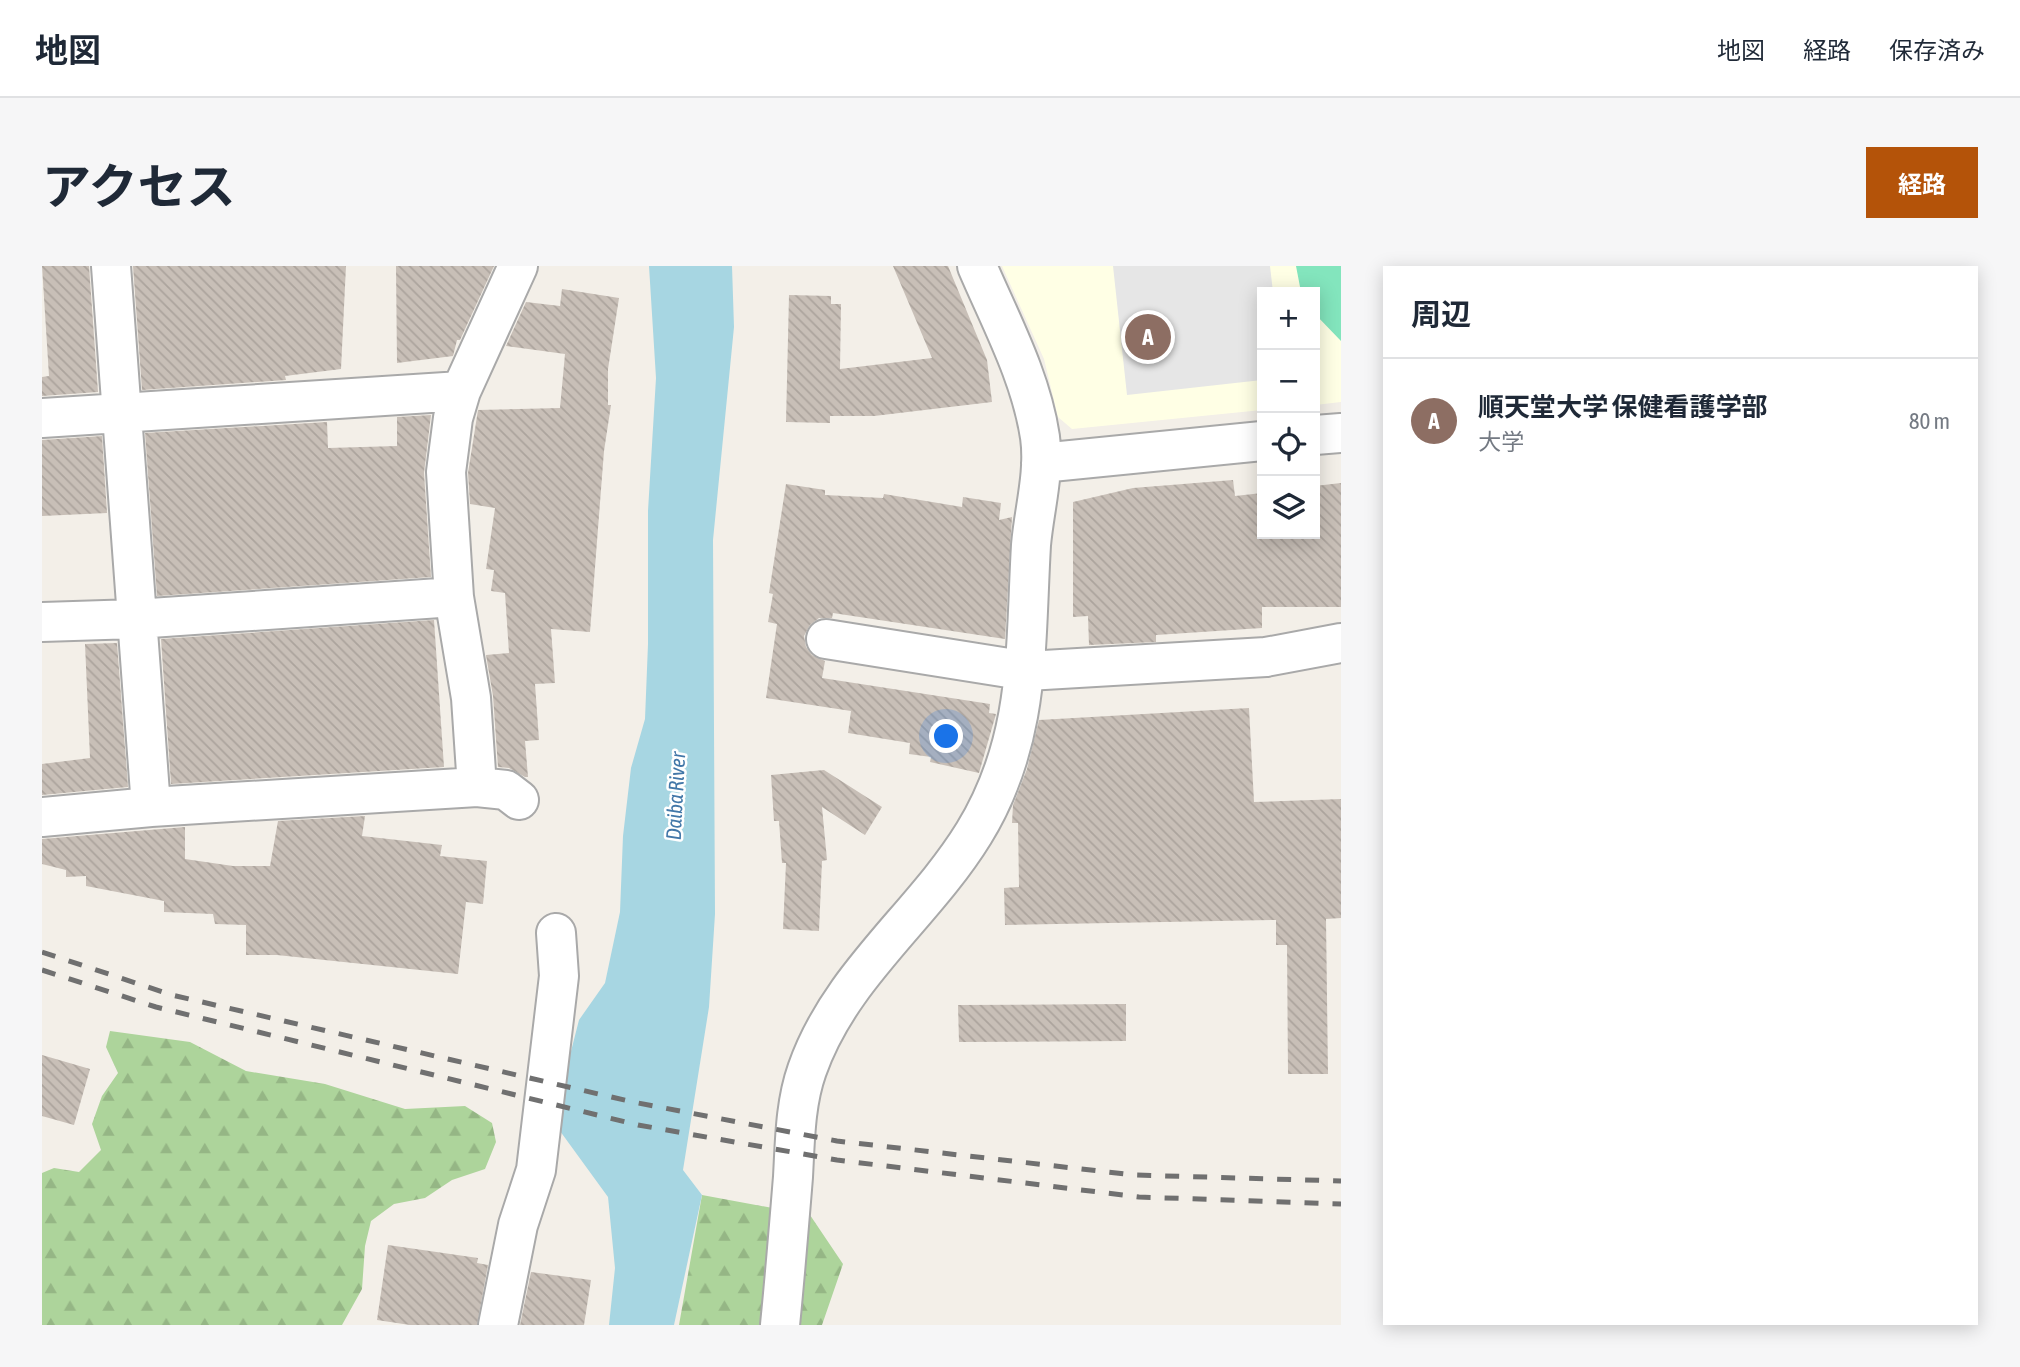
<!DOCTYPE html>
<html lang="ja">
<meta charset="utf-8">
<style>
body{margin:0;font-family:"Asap Condensed","Noto Sans JP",sans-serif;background:#f6f6f7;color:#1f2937}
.controls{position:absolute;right:21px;top:21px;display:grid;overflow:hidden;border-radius:0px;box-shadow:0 4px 18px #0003}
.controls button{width:63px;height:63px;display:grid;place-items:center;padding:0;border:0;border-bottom:2px solid #e0e1e3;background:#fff;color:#1f2937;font:35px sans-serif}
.you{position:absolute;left:905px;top:471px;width:24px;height:24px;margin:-18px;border:5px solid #fff;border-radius:50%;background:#1a73e8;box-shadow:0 0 0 10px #1a73e833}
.badge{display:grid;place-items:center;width:46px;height:46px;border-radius:50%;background:#b45309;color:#fff;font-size:23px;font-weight:700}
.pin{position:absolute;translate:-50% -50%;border:4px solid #fff;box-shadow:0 2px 7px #0006}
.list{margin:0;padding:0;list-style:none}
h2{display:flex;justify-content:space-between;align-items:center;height:91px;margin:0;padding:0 28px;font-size:30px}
h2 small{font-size:23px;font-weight:400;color:#747a83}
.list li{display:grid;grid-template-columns:46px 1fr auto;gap:21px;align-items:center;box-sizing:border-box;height:126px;padding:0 28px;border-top:2px solid #e0e1e3}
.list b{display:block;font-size:26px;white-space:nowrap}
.list p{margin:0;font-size:23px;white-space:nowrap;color:#747a83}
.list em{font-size:23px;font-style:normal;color:#747a83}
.icon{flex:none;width:38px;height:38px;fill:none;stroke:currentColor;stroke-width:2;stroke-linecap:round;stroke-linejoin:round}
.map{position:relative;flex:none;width:1299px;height:1059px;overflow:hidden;border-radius:0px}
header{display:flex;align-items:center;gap:42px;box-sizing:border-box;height:98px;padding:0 35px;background:#fff;border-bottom:2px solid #e0e1e3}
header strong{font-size:33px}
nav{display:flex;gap:38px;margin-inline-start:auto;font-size:24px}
.intro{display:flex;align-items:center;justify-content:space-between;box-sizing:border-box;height:168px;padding:0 42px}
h1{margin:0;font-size:49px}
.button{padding:18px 32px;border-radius:0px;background:#b45309;color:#fff;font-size:24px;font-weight:700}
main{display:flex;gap:42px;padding:0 42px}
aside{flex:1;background:#fff;border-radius:0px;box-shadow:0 4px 18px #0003}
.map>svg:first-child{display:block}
.education{fill:#ffffe5}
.forest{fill:url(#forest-firs)}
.pitch{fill:#83e5bd}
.parking{fill:#e6e6e6}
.water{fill:#a7d6e2}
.building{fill:url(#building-back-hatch)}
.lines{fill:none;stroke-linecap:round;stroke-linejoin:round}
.minor-casing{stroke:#a9a9a9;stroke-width:42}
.minor{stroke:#fff;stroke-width:38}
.rail{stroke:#707070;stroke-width:5;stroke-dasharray:14 14;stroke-linecap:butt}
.labels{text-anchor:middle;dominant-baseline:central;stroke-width:5;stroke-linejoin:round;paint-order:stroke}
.water-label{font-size:21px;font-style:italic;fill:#4277a8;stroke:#fff}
</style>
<header>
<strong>地図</strong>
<nav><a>地図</a><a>経路</a><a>保存済み</a></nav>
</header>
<div class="intro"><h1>アクセス</h1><a class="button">経路</a></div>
<main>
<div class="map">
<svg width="1299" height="1059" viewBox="0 0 1299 1059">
<defs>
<pattern id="forest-firs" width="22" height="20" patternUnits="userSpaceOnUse" patternTransform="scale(1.75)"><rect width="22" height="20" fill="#add49b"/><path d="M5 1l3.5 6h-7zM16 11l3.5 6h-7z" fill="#95b685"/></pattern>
<pattern id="building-back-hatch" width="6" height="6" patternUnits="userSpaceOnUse" patternTransform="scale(1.75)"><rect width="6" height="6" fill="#c8bfb7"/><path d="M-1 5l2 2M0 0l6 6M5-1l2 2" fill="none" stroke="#aca49d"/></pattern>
</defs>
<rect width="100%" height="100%" fill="#f3efe8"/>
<path class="education" d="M 960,0 L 1299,0 L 1299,136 L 1273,139 L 1273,26 L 1220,26 L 1220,144 L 1030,163 L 1016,151 L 1002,93 Z"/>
<path class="forest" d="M 68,765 L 148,776 L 204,805 L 283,818 L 363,843 L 423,840 L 450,857 L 454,876 L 443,903 L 410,914 L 383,932 L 352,938 L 329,955 L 323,980 L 320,1023 L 300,1059 L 0,1059 L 0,907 L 12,902 L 37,906 L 59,884 L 50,858 L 60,830 L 76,807 L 64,781 Z
M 660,929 L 768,949 L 801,998 L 780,1059 L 637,1059 Z"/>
<path class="pitch" d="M 1254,0 L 1299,0 L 1299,75 L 1273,48 L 1273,26 L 1259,26 Z"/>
<path class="parking" d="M 1071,0 L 1228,0 L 1231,26 L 1220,26 L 1220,114 L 1085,129 Z"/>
<path class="water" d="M 607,0 L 690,0 L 692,61 L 671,274 L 673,648 L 667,741 L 641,904 L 660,929 L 632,1059 L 567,1059 L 573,1002 L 566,931 L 518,865 L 526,797 L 537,754 L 563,717 L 578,646 L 581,570 L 589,502 L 603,453 L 606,378 L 606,245 L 614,112 Z"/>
<path class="building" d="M 0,0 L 47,0 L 56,126 L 0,130 L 0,111 L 7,110 Z
M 91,0 L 304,0 L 299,103 L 243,110 L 244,114 L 100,124 Z
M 354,0 L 452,0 L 418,74 L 415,74 L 411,90 L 355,97 Z
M 851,0 L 906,0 L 945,94 L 950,136 L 832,150 L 788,150 L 788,157 L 744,156 L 747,29 L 789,30 L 789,38 L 799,38 L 798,103 L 890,92 Z
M 520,23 L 577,32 L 566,103 L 566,139 L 569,139 L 562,185 L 548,366 L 509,363 L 513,417 L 493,418 L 497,474 L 483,475 L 486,511 L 483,511 L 467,502 L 456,501 L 451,430 L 444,389 L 467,387 L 463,327 L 449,325 L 452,304 L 444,303 L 453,242 L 428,238 L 426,207 L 436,144 L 518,142 L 523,88 L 464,80 L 484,36 L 518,40 Z
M 389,149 L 382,207 L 389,311 L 115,330 L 103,167 L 285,156 L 286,182 L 355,180 L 355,151 Z
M 60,170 L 65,247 L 0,250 L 0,174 Z
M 1191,214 L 1193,230 L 1220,227 L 1220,268 L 1273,268 L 1273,220 L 1299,217 L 1299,341 L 1220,341 L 1220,362 L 1114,369 L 1114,376 L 1047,379 L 1046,350 L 1031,351 L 1031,236 L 1091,222 Z
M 744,218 L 783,224 L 783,229 L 841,232 L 842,228 L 920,241 L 921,231 L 959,237 L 957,254 L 970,251 L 963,373 L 791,347 L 790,352 L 777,352 L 768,359 L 762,370 L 764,381 L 770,389 L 783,395 L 780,412 L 948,438 L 947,447 L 954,448 L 937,507 L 888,496 L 889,491 L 867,488 L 868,477 L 806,467 L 809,445 L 724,432 L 735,358 L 726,356 L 731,328 L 727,327 Z
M 392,354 L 402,501 L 129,518 L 119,373 Z
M 75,377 L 86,521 L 0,529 L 0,498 L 48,492 L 43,378 Z
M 1207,442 L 1212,536 L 1299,533 L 1299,652 L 1284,653 L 1286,808 L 1246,808 L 1245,679 L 1234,679 L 1234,654 L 963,659 L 962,622 L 977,621 L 976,557 L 970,557 L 971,539 L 985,503 L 997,454 Z
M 782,504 L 840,541 L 823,569 L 780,541 L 785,594 L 780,595 L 777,665 L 741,663 L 744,597 L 740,597 L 737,555 L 732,555 L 729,509 Z
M 323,550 L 320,570 L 400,579 L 398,590 L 445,595 L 441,638 L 424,636 L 416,708 L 235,689 L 204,689 L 204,659 L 173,658 L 171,648 L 122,646 L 122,635 L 44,620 L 44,610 L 24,611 L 24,604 L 0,598 L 0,573 L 143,561 L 143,593 L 191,600 L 228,600 L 236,555 Z
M 1084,738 L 1084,775 L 917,776 L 916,739 Z
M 0,789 L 48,803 L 32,859 L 0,850 Z
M 346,979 L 436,992 L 435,997 L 446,999 L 435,1059 L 368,1059 L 335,1054 Z
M 489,1006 L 549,1014 L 542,1059 L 478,1059 Z"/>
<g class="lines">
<defs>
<path id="minor" d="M 69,0 L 109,541 L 435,521
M 476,0 L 419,125 L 411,152 L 404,206 L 412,331 L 429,432 L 435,521 L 464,524 L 477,534
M 0,152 L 419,125
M 1273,169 L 1299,167
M 999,197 L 1220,175
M 0,356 L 94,353 L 412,331
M 784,373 L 985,405 L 1224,391 L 1299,377
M 0,551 L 109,541
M 456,1059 L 476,959 L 494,904 L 517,710 L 514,667
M 738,1059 C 743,1010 747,960 751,911 C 753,875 753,838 765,804 C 798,709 881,650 932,567 C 989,474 983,383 989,279 C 992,244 1003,207 998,171 C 989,111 959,56 935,0"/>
</defs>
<use href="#minor" class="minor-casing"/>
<use href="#minor" class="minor"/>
<path class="rail" d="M 0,686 L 130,729 L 591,836 L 795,875 L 1092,909 L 1299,915
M 0,704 L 114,741 L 596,859 L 795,894 L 1097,931 L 1299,938"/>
</g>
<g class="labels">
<g class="water-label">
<text transform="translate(633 530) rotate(-87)">Daiba River</text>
</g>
</g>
</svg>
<div class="controls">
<button>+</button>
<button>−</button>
<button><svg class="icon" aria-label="locate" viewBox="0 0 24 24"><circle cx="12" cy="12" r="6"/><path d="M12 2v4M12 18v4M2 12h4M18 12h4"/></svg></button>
<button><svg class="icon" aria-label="layers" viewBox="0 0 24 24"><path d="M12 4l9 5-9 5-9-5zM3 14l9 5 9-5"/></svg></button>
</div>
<div class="you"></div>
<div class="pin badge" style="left:1106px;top:71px;background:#8d6e63">A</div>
</div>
<aside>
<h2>周辺<small></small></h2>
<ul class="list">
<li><span class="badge" style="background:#8d6e63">A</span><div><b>順天堂大学 保健看護学部</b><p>大学</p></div><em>80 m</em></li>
</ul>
</aside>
</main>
